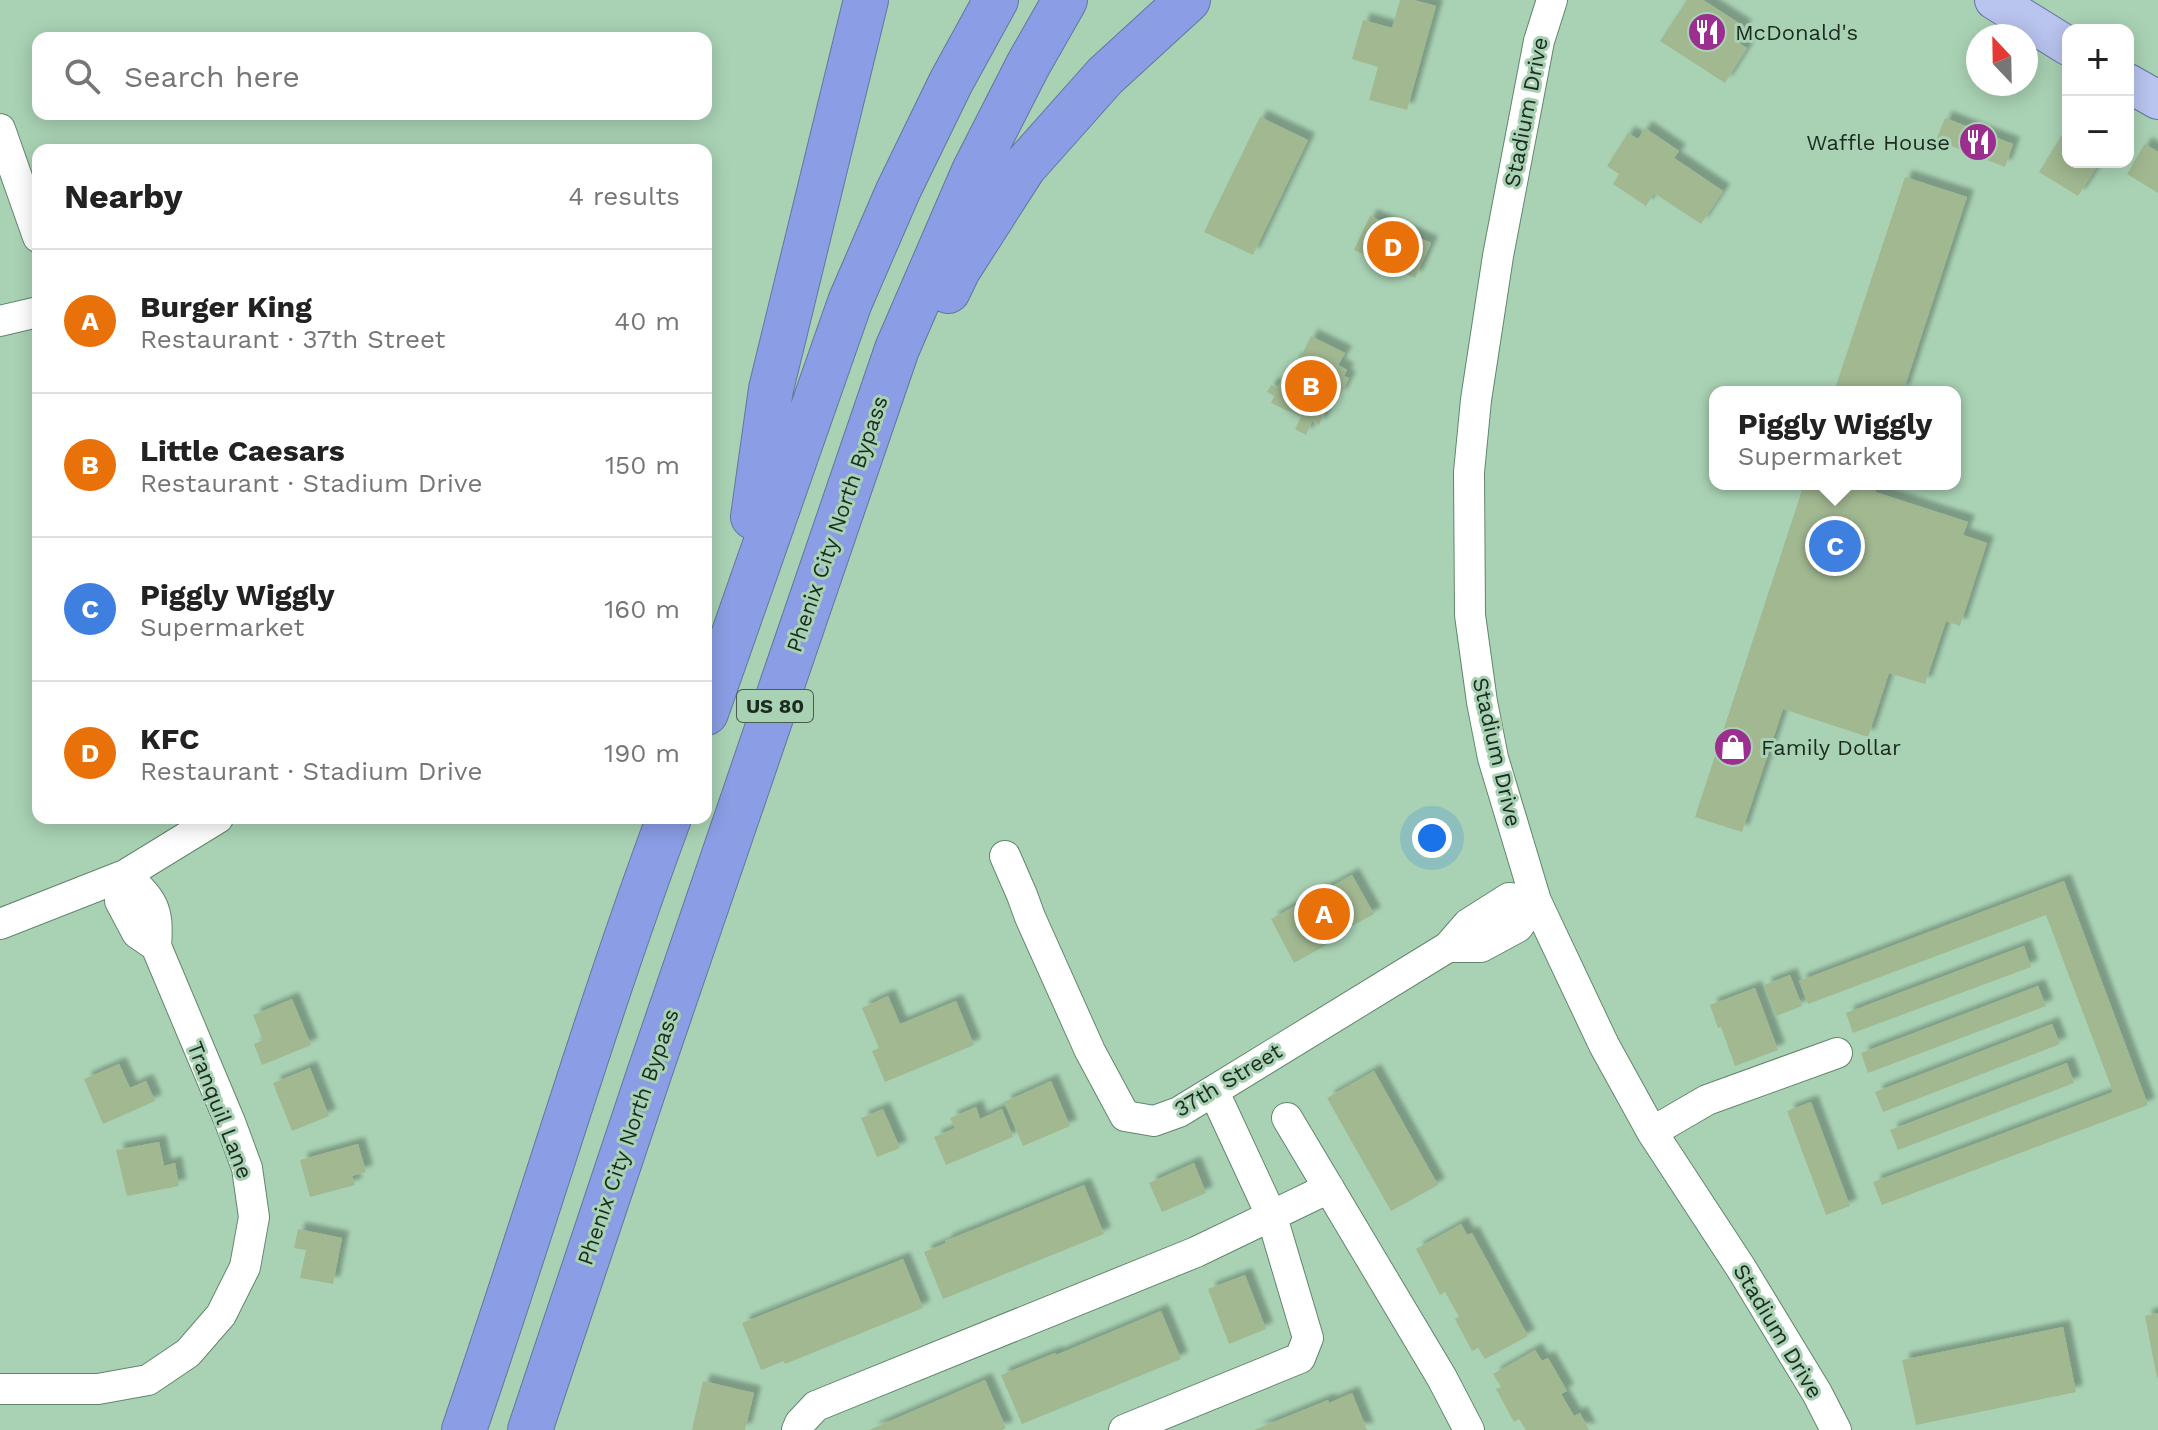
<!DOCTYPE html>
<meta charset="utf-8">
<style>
body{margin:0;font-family:"Work Sans",sans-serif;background:#f6f6f6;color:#222}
.controls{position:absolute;right:24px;top:24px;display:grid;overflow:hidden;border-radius:16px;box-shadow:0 4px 20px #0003}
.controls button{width:72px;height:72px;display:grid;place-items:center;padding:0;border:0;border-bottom:2px solid #e0e0e0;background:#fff;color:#222;font:40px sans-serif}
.compass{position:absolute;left:1966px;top:24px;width:72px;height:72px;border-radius:50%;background:#fff;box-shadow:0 4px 20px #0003;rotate:338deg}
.you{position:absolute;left:1432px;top:838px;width:28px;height:28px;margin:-20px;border:6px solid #fff;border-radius:50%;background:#1a73e8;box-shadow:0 0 0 12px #1a73e833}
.badge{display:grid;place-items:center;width:52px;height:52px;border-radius:50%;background:#2563eb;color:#fff;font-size:26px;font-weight:700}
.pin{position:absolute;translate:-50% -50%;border:4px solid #fff;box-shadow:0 2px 8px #0006}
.popup{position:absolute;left:1709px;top:386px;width:252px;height:104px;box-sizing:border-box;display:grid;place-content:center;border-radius:16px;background:#fff;filter:drop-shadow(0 2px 6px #0005);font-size:26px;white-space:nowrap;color:#767676}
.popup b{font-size:30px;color:#222}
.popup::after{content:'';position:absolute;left:50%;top:100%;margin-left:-16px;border:16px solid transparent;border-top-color:#fff}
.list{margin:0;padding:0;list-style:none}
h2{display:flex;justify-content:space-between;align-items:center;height:104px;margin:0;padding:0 32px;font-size:34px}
h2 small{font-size:26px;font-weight:400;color:#767676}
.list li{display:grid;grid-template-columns:52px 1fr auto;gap:24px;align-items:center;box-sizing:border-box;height:144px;padding:0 32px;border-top:2px solid #e0e0e0}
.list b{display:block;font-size:30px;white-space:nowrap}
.list p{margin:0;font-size:26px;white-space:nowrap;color:#767676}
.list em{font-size:26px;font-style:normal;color:#767676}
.icon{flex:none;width:44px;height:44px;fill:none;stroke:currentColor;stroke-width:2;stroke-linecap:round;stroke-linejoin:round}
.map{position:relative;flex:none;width:2158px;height:1430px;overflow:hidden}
.search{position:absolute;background:#fff;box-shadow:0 4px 20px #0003;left:32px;top:32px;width:680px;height:88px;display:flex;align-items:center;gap:20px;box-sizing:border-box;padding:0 28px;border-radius:16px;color:#767676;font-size:30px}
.panel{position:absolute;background:#fff;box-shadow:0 4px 20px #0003;left:32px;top:144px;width:680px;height:680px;border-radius:16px}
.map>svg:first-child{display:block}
.building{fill:#a1b891;filter:url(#shadow)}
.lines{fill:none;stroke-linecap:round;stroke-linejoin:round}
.minor-casing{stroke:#61876b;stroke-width:32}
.major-casing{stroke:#6475a0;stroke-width:40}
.highway-casing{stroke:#6475a0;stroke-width:46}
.minor{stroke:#fff;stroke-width:30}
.major{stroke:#b9c4ef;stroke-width:38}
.highway{stroke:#8b9de5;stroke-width:44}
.labels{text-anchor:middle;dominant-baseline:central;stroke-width:6;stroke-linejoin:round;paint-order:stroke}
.shield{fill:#a9d2b4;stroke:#465d4c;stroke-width:2}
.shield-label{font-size:20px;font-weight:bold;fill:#1b2b1f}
.poi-label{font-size:22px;fill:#1b2b1f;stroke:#a9d2b4;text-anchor:start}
.street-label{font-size:22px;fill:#1b2b1f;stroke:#a9d2b4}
</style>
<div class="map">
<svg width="2158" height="1430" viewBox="0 0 2158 1430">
<defs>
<filter id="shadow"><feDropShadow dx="7" dy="-7" stdDeviation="2" flood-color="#0004"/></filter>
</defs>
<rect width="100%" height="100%" fill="#a9d2b4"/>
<path class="building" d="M 1400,0 L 1414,0 L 1436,6 L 1407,110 L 1369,100 L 1378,67 L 1352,59 L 1363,20 L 1392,28 Z
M 1687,0 L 1703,0 L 1745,27 L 1736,41 L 1747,48 L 1725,83 L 1660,41 Z
M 1260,117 L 1308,140 L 1253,255 L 1204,232 Z
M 1945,118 L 2013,144 L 2005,167 L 1936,140 Z
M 2068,125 L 2068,162 L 2100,162 L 2078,196 L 2039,172 Z
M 1645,128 L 1679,151 L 1674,158 L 1723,191 L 1701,224 L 1654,193 L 1646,206 L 1613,184 L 1619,174 L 1607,166 L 1628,133 L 1638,139 Z
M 2145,144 L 2158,152 L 2158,193 L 2127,174 Z
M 1905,177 L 1967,197 L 1903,392 L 1834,392 Z
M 1370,216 L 1431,243 L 1415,278 L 1354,250 Z
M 1311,336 L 1345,353 L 1338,365 L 1347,370 L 1344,376 L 1349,378 L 1340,396 L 1334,393 L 1319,425 L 1312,421 L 1306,435 L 1295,429 L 1301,417 L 1271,403 L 1274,396 L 1267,392 L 1271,385 L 1277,388 L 1282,379 L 1288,383 L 1293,373 L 1290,371 L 1296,359 L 1299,361 Z
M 1804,484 L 1877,484 L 1875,492 L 1968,522 L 1963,535 L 1987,543 L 1960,626 L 1946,621 L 1925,684 L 1889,673 L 1868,737 L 1783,709 L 1742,832 L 1695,817 Z
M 1352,875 L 1374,914 L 1331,937 L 1333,941 L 1294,963 L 1271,919 Z
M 2064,881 L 2148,1105 L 1882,1205 L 1873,1182 L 2113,1092 L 2046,915 L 1808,1004 L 1799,981 Z
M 2024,946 L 2031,967 L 1853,1033 L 1846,1013 Z
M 1790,975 L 1802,1006 L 1776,1016 L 1764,985 Z
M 2038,986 L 2046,1006 L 1868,1073 L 1861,1053 Z
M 1755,988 L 1778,1050 L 1735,1066 L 1721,1027 L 1718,1028 L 1710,1005 Z
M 888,996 L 900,1024 L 956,1001 L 974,1045 L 885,1082 L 872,1051 L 879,1048 L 862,1008 Z
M 292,999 L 311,1045 L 262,1065 L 254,1044 L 263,1040 L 253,1015 Z
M 2052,1024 L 2060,1044 L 1883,1112 L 1875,1092 Z
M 2067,1063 L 2074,1083 L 1898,1150 L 1890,1130 Z
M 119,1064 L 130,1088 L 146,1081 L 155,1101 L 103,1124 L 84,1079 Z
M 310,1068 L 329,1116 L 292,1131 L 273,1083 Z
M 1374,1071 L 1438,1185 L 1391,1211 L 1327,1098 Z
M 1051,1081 L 1070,1126 L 1023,1146 L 1004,1102 Z
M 1811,1102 L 1850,1206 L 1826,1215 L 1787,1111 Z
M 976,1107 L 980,1119 L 1002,1109 L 1013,1137 L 946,1165 L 934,1137 L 955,1128 L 950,1118 Z
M 883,1109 L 900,1148 L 877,1157 L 861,1118 Z
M 159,1142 L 164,1166 L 175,1163 L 179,1186 L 127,1196 L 116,1150 Z
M 358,1144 L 366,1172 L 352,1176 L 355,1185 L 310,1197 L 300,1160 Z
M 1194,1163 L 1206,1193 L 1162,1212 L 1149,1183 Z
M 1084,1185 L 1104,1234 L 943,1299 L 924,1252 L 946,1243 L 945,1241 Z
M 1461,1224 L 1467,1235 L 1472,1233 L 1528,1336 L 1485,1359 L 1478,1348 L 1472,1351 L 1455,1319 L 1459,1317 L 1445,1292 L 1440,1295 L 1416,1249 Z
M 298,1229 L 342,1238 L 333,1284 L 300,1278 L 306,1250 L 294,1248 Z
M 903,1259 L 923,1308 L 785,1364 L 784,1361 L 761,1370 L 742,1323 Z
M 1245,1275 L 1266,1329 L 1229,1344 L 1208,1289 Z
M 1161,1311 L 1181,1359 L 1022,1424 L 1001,1375 L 1055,1353 L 1056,1355 Z
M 2158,1313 L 2158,1378 L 2157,1378 L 2145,1316 Z
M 2063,1327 L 2076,1392 L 1916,1425 L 1902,1360 Z
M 1535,1350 L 1542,1361 L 1548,1358 L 1567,1391 L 1561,1394 L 1574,1416 L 1580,1413 L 1589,1430 L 1526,1430 L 1519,1419 L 1514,1422 L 1496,1389 L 1501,1387 L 1493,1374 Z
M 985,1380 L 1006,1428 L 1002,1430 L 869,1430 Z
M 703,1381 L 754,1393 L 745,1430 L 692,1430 Z
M 1352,1393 L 1367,1430 L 1254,1430 L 1328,1400 L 1329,1403 Z"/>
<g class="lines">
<defs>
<path id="minor" d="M 1552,0 L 1539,41 L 1498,256 L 1476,400 L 1469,472 L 1470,615 L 1482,702 L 1493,758 L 1536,901 L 1604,1045 L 1652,1132 L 1741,1268 L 1817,1393 L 1836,1430
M 0,129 L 38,237
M 0,321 L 38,312
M 1005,856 L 1022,895 L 1030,917 L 1090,1051 L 1125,1116 L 1154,1121 L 1179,1112 L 1448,947 L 1468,924 L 1509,898 L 1536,901 L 1518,927 L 1481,947 L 1448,947
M 125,875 L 120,901 L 137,933 L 156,946
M 0,924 L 125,875 L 218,818
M 1287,1118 L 1442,1378 L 1469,1430
M 1652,1132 L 1707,1100 L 1837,1053
M 0,1389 L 98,1389 L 148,1380 L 188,1353 L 221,1315 L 245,1267 L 254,1217 L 247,1168 L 230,1122 L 156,946 C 159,908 153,900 125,875
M 797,1430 L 800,1423 L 816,1406 L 1196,1252 L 1329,1188
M 1124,1430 L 1300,1358 L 1308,1338 L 1272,1217 L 1214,1092"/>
<path id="major" d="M 1994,0 L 2068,46
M 2128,83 L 2158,100"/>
<path id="highway" d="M 948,291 L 958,270 L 1024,167 L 1105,76 L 1188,0
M 753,517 L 771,389 L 866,0
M 706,713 L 850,302 L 898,191 L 951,82 L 996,0
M 464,1430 C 534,1227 594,1020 669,818
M 530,1430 L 649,1074 L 897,349 L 974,171 L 1028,65 L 1065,0"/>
</defs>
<use href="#minor" class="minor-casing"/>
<use href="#major" class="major-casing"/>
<use href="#highway" class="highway-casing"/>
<use href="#minor" class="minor"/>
<use href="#major" class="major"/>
<use href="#highway" class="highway"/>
</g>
<defs>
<symbol id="restaurant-disc" viewBox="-11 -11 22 22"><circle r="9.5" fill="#9b2e8f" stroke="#a9d2b4"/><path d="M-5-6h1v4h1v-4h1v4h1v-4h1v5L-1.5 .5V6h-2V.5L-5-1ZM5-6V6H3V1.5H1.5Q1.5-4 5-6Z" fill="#fff"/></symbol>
<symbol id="shop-disc" viewBox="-11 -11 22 22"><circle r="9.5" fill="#9b2e8f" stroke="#a9d2b4"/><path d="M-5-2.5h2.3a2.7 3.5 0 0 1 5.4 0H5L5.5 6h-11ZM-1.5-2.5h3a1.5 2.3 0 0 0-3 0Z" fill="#fff"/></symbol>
</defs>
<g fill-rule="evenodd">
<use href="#restaurant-disc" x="1685" y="10" width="44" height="44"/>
<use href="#restaurant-disc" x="1956" y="120" width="44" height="44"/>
<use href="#shop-disc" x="1711" y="725" width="44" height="44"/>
</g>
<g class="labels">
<rect class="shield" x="737" y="690" width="76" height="32" rx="6"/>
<g class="shield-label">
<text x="775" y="706">US 80</text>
</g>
<g class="poi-label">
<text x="1735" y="32">McDonald's</text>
<text x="1950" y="142" text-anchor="end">Waffle House</text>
<text x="1761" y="747">Family Dollar</text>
</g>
<g class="street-label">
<text transform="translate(1526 112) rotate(-79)">Stadium Drive</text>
<text transform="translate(837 524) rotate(-71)">Phenix City North Bypass</text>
<text transform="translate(1497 752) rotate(77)">Stadium Drive</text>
<text transform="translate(1228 1080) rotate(-31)">37th Street</text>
<text transform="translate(220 1110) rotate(69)">Tranquil Lane</text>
<text transform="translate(628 1137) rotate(-71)">Phenix City North Bypass</text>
<text transform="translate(1778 1331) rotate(59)">Stadium Drive</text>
</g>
</g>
</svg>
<div class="controls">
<button>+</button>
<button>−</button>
</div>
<svg class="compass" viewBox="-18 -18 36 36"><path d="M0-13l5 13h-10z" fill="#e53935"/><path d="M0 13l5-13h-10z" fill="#767676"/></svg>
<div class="you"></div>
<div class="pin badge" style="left:1324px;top:914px;background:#e8710a">A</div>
<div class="pin badge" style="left:1311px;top:386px;background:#e8710a">B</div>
<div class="pin badge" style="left:1835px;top:546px;background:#3f7fe0">C</div>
<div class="popup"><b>Piggly Wiggly</b>Supermarket</div>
<div class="pin badge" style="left:1393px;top:247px;background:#e8710a">D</div>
<div class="search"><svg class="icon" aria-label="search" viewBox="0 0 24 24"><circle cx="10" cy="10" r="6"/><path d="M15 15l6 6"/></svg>Search here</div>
<section class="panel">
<h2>Nearby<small>4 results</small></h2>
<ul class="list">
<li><span class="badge" style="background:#e8710a">A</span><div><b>Burger King</b><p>Restaurant · 37th Street</p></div><em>40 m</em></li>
<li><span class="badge" style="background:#e8710a">B</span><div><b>Little Caesars</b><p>Restaurant · Stadium Drive</p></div><em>150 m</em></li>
<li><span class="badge" style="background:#3f7fe0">C</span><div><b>Piggly Wiggly</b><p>Supermarket</p></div><em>160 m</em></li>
<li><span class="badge" style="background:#e8710a">D</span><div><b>KFC</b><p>Restaurant · Stadium Drive</p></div><em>190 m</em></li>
</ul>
</section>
</div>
